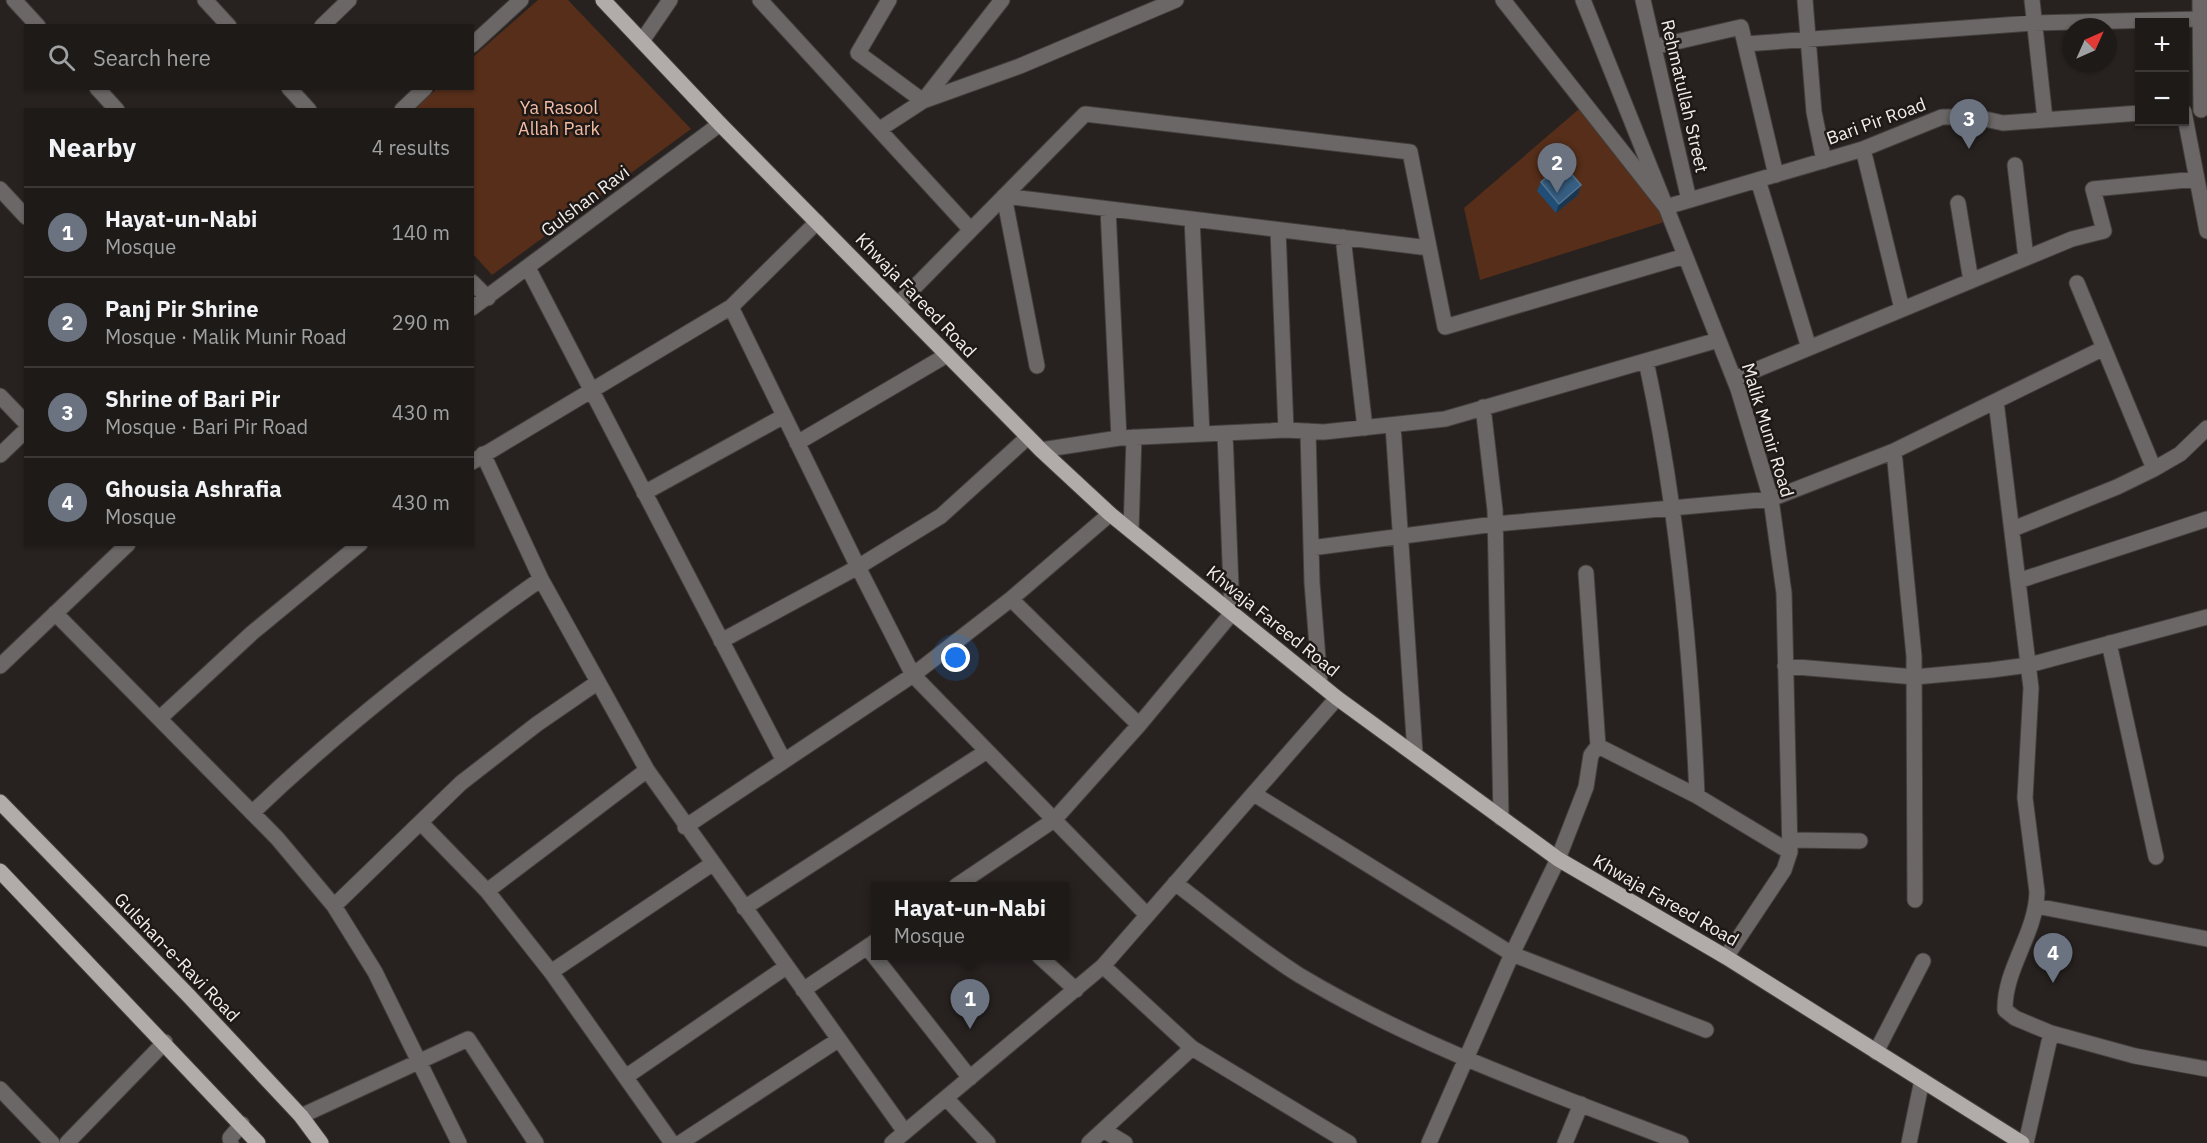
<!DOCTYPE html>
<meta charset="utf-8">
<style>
body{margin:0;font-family:"IBM Plex Sans",sans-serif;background:#2a2725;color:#f1f3f6}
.controls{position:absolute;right:18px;top:18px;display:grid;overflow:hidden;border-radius:0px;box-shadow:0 2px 4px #0004}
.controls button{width:54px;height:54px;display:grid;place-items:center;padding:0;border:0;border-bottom:2px solid #3b3837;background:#1d1a18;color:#f1f3f6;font:30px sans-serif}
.compass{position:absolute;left:2063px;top:18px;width:54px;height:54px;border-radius:50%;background:#1d1a18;box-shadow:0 2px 4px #0004;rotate:45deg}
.you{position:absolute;left:956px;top:658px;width:21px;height:21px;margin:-15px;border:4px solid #fff;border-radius:50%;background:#1a73e8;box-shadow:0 0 0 9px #1a73e833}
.badge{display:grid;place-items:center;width:39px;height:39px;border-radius:50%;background:#80bdfa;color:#fff;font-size:20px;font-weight:700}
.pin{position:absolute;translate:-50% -50px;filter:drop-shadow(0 2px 3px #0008)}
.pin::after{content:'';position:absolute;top:32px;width:21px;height:18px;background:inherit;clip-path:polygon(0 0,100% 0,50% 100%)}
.popup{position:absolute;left:871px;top:882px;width:198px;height:78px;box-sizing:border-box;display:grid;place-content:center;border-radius:0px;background:#1d1a18;filter:drop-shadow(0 2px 4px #0005);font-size:20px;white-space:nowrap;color:#a0a1a2}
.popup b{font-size:22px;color:#f1f3f6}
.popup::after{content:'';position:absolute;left:50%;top:100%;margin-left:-12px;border:12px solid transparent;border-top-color:#1d1a18}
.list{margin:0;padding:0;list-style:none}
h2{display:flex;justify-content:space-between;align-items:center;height:78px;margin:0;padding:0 24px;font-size:26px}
h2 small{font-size:20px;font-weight:400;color:#a0a1a2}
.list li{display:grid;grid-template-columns:39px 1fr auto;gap:18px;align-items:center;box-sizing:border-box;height:90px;padding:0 24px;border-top:2px solid #3b3837}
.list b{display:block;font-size:22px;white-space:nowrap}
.list p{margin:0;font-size:20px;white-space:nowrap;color:#a0a1a2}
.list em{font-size:20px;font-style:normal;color:#a0a1a2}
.icon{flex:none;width:33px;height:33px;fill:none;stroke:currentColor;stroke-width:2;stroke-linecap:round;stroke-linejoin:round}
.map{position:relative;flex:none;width:2207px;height:1143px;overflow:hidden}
.search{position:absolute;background:#1d1a18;box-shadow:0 2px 4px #0004;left:24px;top:24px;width:450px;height:66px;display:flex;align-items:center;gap:15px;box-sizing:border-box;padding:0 21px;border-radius:0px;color:#a0a1a2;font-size:22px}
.panel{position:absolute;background:#1d1a18;box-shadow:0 2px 4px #0004;left:24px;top:108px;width:450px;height:438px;border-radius:0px}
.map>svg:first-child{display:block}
.green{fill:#562e19}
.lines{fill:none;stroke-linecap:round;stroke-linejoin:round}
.minor-casing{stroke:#433f3d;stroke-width:17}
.major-casing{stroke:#433f3d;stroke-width:17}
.minor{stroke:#6a6766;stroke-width:15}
.major{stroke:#b1aba9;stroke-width:15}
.wall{fill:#214e76}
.shaded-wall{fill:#1a354e}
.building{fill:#375f83;stroke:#547693;stroke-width:1.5}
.labels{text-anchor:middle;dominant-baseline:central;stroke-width:5;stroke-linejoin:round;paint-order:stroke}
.street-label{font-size:18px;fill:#f1eeec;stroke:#1e1917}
.park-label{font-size:18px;fill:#f4bda4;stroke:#1e1917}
</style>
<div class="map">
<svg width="2207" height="1143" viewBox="0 0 2207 1143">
<rect width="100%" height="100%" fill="#272220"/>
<path class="green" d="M 538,0 L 568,0 L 691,129 L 492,275 L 473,254 L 472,110 L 413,109 L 437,89 L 472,88 L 473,57 Z
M 1586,103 L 1671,220 L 1480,280 L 1464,208 Z"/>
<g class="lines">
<defs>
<path id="minor" d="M 14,0 L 38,26
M 205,0 L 229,26
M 760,0 L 971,230
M 889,0 L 858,53 L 923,101 L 1002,0
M 1503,0 L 1666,207 L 1738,389 L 1771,499 L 1784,593 L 1790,852 L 1784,870 L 1726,957
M 1583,0 L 1666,207 L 1863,149 L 1942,117 L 1976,117 L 2003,123 L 2140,113
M 1643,0 L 1689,200
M 1805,0 L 1814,112 L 1824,161
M 2032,0 L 2045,119
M 2200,0 L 2201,110
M 322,26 L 349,0
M 642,41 L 670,0
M 1745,44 L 2033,23 L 2201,19
M 472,45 L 521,0
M 1654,47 L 1741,27 L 1776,175
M 97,88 L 117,110
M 289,88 L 309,110
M 402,110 L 425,88
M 2184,112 L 2207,231
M 880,129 L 923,101 L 1020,66 L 1176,0
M 1863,149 L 1902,309
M 2015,165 L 2026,258
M 1758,180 L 1809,348
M 0,189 L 26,217
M 1958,203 L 1971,281
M 1108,209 L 1119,438
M 1192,219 L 1202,434
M 1278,230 L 1286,430
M 1343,237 L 1365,428
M 528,268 L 784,761
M 472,282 L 488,298
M 898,304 L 1085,114 L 1410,152 L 1445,327 L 1685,256
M 731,307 L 858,567 L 913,675 L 1147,915
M 472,308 L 720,124
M 1646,361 C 1677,503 1691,650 1697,796
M 1037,366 L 1004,196 L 1429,248
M 1734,379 L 2072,239 L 2104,231 L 2093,189 L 2197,179
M 0,396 L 26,423
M 1996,401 L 2031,688 L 2025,798 L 2037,892 C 2036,934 2004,969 2005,1010 L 2015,1018 L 2051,1033
M 1483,407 L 1495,510 L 1501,818
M 1393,425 L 1415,753
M 1308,431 L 1312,583 L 1320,684
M 797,443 L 947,355
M 1041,450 L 1119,438 L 1286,430 L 1324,432 L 1445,419 L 1718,340
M 1894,451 L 1914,656 L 1915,900
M 483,454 L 541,579 L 647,770 L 905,1132
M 0,455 L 26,430
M 472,462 L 731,307 L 817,222
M 2154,469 L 2180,454 L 2207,428
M 644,493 L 784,416
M 2013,529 L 2117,487 L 2154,469 L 2077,283
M 1131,531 L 1134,437
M 1311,548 L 1495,524 L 1771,499 L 1894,451 L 2104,348
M 2018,581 L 2207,519
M 1011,599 L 1139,725
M 55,613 L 277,838 L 334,906 L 375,972 L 459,1143
M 721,641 L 858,567 L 941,516 L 1028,437
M 2109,643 L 2156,857
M 0,666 L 128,544
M 1785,666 L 1915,677 L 1991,670 L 2029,665 L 2207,617
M 160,718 L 252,633 L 360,544
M 1598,746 L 1697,796 L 1790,852
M 1254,794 L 1512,954 L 1706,1030
M 252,813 C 342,727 439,651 541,579
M 421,823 L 487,891 L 551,972 L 672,1143
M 685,827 L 913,675 L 1011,599 L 1110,514
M 1791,840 L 1860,841
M 1175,883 C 1216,914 1256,948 1299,975 C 1419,1047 1552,1093 1681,1143
M 956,886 L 1054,820 L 1139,725 L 1232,613 L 1225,433
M 487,891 L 647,770
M 334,906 L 461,783 L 537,724 L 598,682
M 2036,906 L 2207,939
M 744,908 L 987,751
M 867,947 L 970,1078
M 1039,956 L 1076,990
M 1103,966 L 1192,1048 L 1349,1143
M 551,972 L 712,864
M 803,990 L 876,941
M 1876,1052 L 1923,961
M 627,1076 L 786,967
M 0,1089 L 52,1143
M 946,1098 L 988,1143
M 301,1116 L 468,1039 L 536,1143
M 1103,1130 L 1125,1143
M 67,1143 L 165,1042
M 231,1143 L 230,1138 L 242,1124
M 680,1143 L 838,1040
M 892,1143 L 1103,966 L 1337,698
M 1089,1143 L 1192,1048
M 1429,1143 L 1512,954 L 1558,859 L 1586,787 L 1591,755 L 1598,746 L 1586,573
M 1565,1143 L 1581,1104
M 1909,1143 L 1922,1080
M 2026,1143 L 2051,1033 L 2135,1056 L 2207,1069"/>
<path id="major" d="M 603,0 L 720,124 L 1041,450 L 1110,514 L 1337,698 L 1558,859 L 1726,957 L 2022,1143
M 0,802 L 188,995 L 301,1116 L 321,1143
M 0,871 L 258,1143"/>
</defs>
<use href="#minor" class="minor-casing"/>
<use href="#major" class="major-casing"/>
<use href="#minor" class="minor"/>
<use href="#major" class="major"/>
</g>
<path class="wall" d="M 1541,182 L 1578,195 L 1556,213 L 1537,191 Z"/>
<path class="shaded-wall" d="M 1581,185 L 1578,195 L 1556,213 L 1559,204 Z"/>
<path class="building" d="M 1562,163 L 1581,185 L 1559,204 L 1541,182 Z"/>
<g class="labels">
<g class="street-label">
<text transform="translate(1685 96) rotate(77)">Rehmatullah Street</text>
<text transform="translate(1876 121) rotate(-20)">Bari Pir Road</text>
<text transform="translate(585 201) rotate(-37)">Gulshan Ravi</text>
<text transform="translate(916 295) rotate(46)">Khwaja Fareed Road</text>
<text transform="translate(1768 430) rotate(73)">Malik Munir Road</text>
<text transform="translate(1273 621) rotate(39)">Khwaja Fareed Road</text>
<text transform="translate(1666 900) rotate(30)">Khwaja Fareed Road</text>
<text transform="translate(177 957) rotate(46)">Gulshan-e-Ravi Road</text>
</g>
<g class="park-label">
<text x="559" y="107">Ya Rasool<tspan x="559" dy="21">Allah Park</tspan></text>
</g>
</g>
</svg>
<div class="controls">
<button>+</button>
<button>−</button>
</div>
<svg class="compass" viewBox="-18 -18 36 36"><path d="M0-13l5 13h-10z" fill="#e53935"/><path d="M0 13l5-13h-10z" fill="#a0a1a2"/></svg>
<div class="you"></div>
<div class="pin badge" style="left:970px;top:1029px;background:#6b7280">1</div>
<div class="popup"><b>Hayat-un-Nabi</b>Mosque</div>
<div class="pin badge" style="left:1557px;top:193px;background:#6b7280">2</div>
<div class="pin badge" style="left:1969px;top:149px;background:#6b7280">3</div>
<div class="pin badge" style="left:2053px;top:983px;background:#6b7280">4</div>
<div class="search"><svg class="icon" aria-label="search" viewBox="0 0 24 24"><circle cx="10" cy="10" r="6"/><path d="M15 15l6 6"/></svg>Search here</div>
<section class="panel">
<h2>Nearby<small>4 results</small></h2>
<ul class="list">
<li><span class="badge" style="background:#6b7280">1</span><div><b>Hayat-un-Nabi</b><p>Mosque</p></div><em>140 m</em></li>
<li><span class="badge" style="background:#6b7280">2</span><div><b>Panj Pir Shrine</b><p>Mosque · Malik Munir Road</p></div><em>290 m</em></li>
<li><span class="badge" style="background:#6b7280">3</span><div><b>Shrine of Bari Pir</b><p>Mosque · Bari Pir Road</p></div><em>430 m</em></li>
<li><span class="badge" style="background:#6b7280">4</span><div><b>Ghousia Ashrafia</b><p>Mosque</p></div><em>430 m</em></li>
</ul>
</section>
</div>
